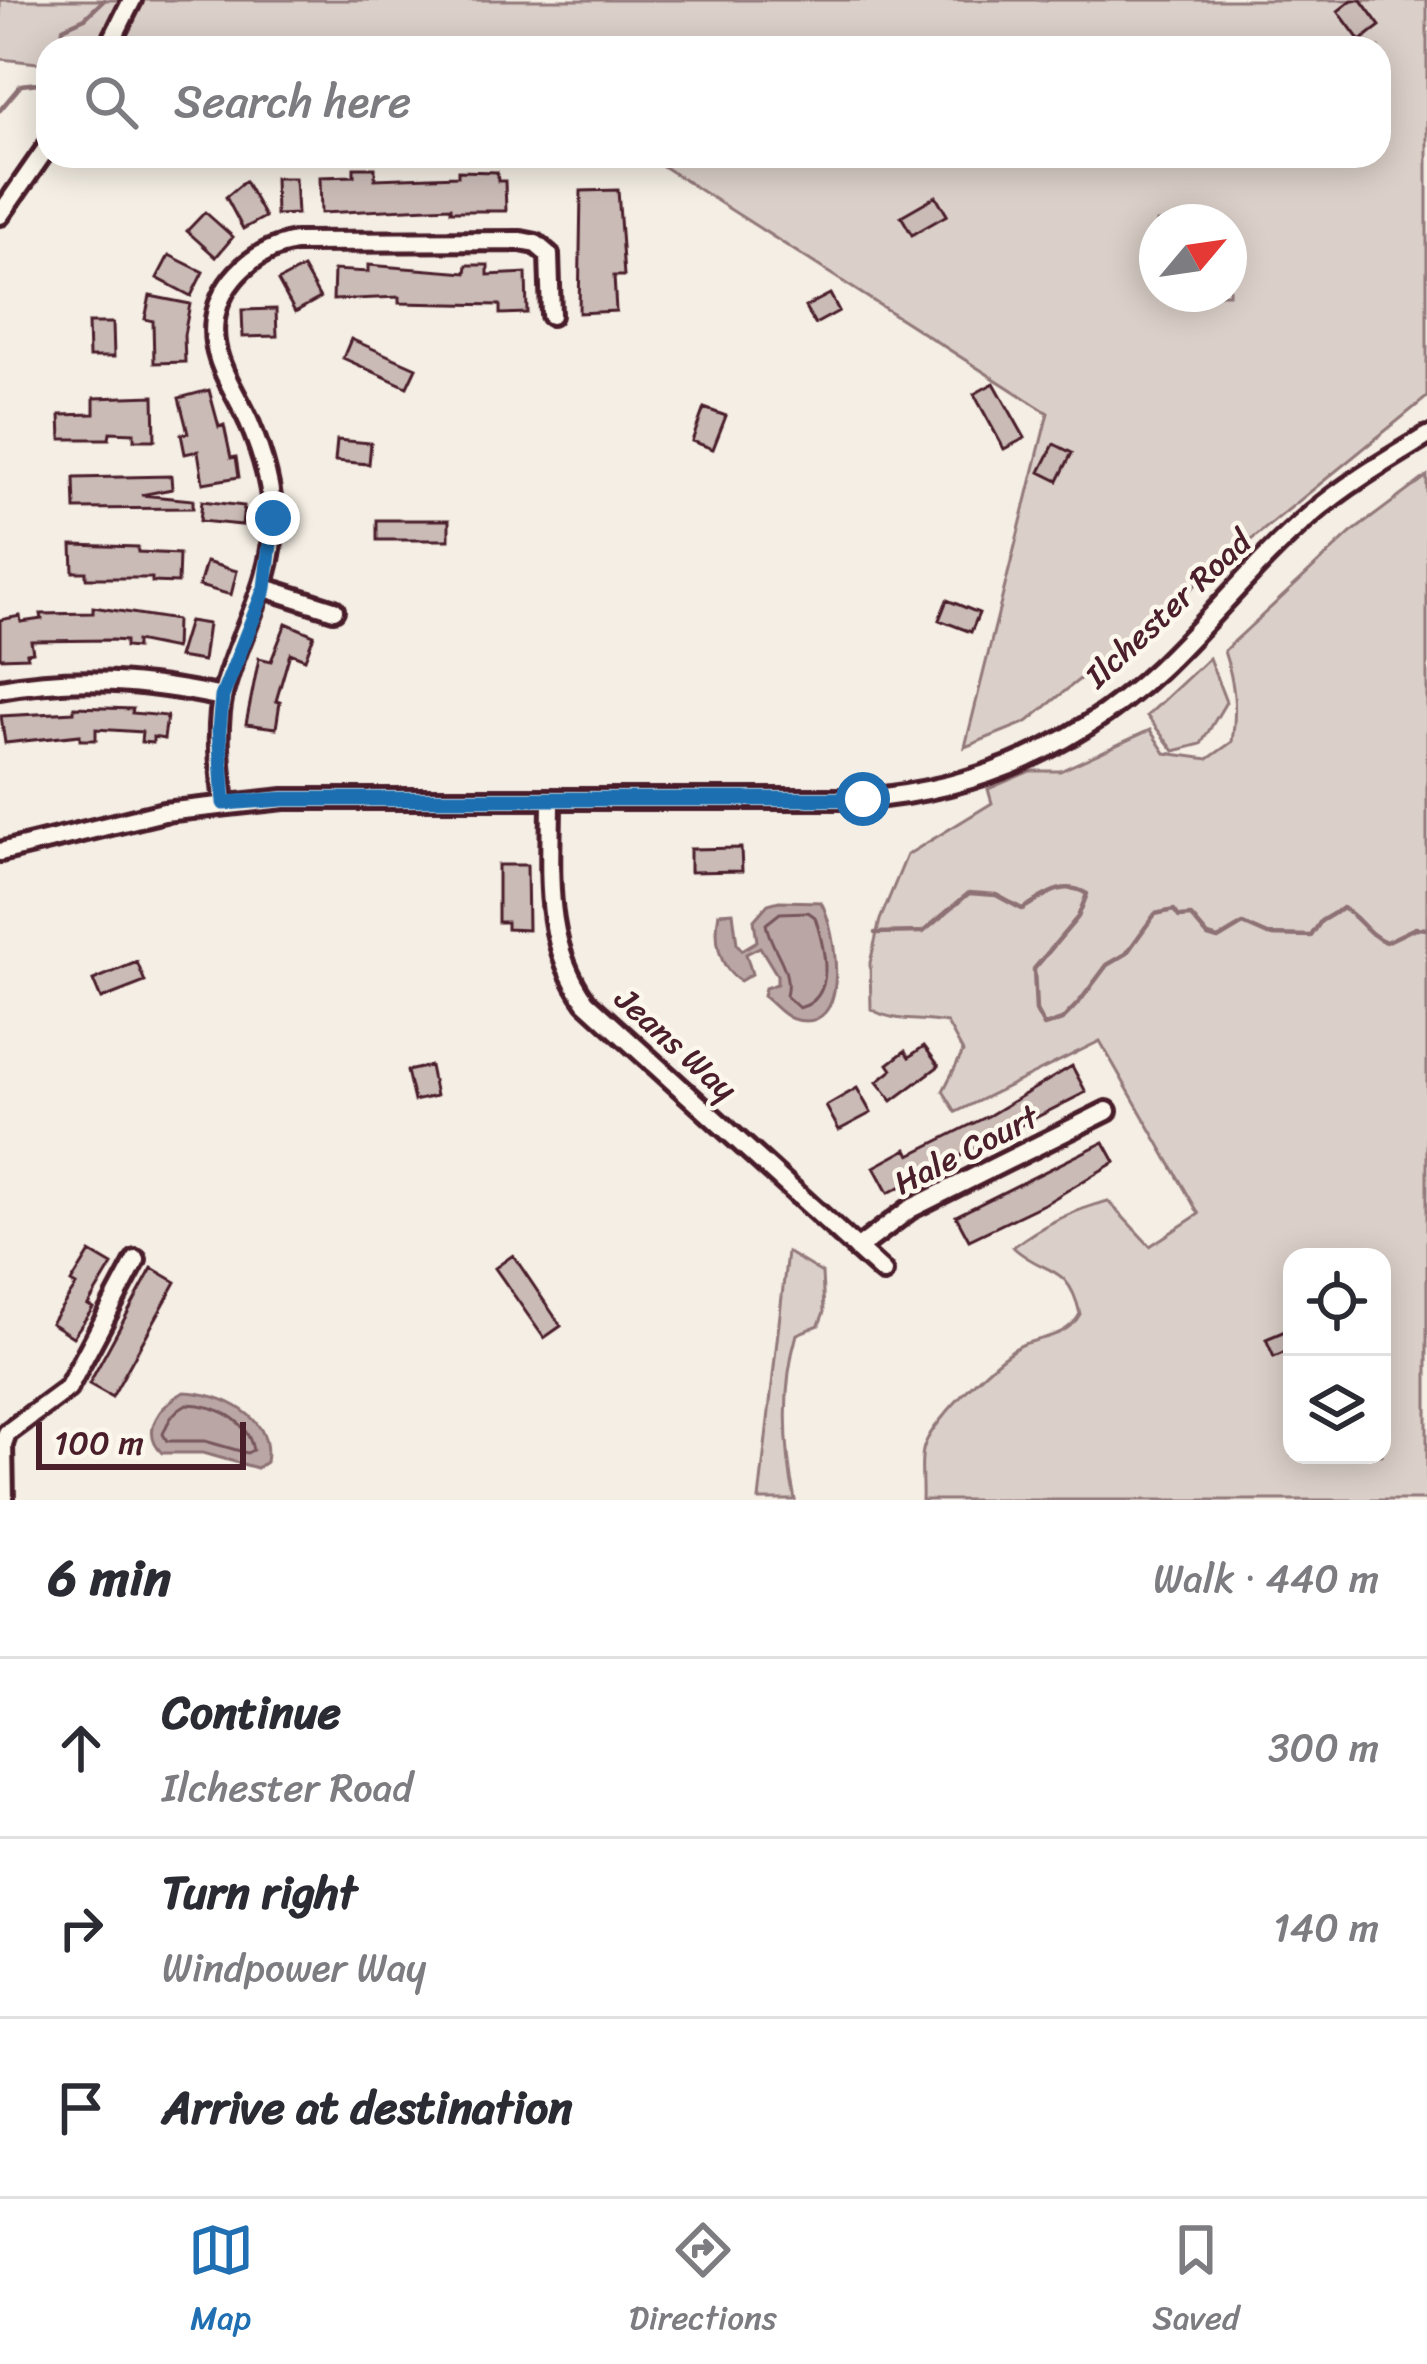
<!DOCTYPE html>
<meta charset="utf-8">
<style>
body{margin:0;font-family:Sriracha,sans-serif;background:#f2f2f3;color:#2b2b33}
.controls{position:absolute;right:36px;bottom:36px;display:grid;overflow:hidden;border-radius:24px;box-shadow:0 6px 30px #0003}
.controls button{width:108px;height:108px;display:grid;place-items:center;padding:0;border:0;border-bottom:3px solid #e1e1e2;background:#fff;color:#2b2b33;font:60px sans-serif}
.compass{position:absolute;left:1139px;top:204px;width:108px;height:108px;border-radius:50%;background:#fff;box-shadow:0 6px 30px #0003;rotate:61deg}
.scale{position:absolute;left:36px;bottom:30px;width:210px;box-sizing:border-box;padding-left:12px;border:6px solid #4a1f2b;border-top:0;font-size:33px;line-height:42px;white-space:nowrap;color:#4a1f2b;-webkit-text-stroke:9px #fbf7ec;paint-order:stroke}
.stop{position:absolute;width:36px;height:36px;margin:-27px;border:9px solid #1f6fb2;border-radius:50%;background:#fff}
.stop.end{background:#1f6fb2;border-color:#fff;box-shadow:0 3px 12px #0008}
.list{margin:0;padding:0;list-style:none}
h2{display:flex;justify-content:space-between;align-items:center;height:156px;margin:0;padding:0 48px;font-size:51px}
h2 small{font-size:39px;font-weight:400;color:#7c7c81}
.list li{display:grid;grid-template-columns:78px 1fr auto;gap:36px;align-items:center;box-sizing:border-box;height:180px;padding:0 48px;border-top:3px solid #e1e1e2}
.list b{display:block;font-size:45px;white-space:nowrap}
.list p{margin:0;font-size:39px;white-space:nowrap;color:#7c7c81}
.list em{font-size:39px;font-style:normal;color:#7c7c81}
.icon{flex:none;width:66px;height:66px;fill:none;stroke:currentColor;stroke-width:2;stroke-linecap:round;stroke-linejoin:round}
.map{position:relative;flex:none;width:1427px;height:1500px;overflow:hidden}
.search{position:absolute;background:#fff;box-shadow:0 6px 30px #0003;left:36px;right:36px;top:36px;height:132px;display:flex;align-items:center;gap:30px;box-sizing:border-box;padding:0 42px;border-radius:36px;color:#7c7c81;font-size:45px}
.sheet{height:696px;background:#fff}
nav{display:flex;justify-content:space-around;align-items:center;box-sizing:border-box;height:168px;border-top:3px solid #e1e1e2;background:#fff;font-size:33px;color:#7c7c81}
nav a{display:grid;justify-items:center;gap:6px}
nav .on{color:#1f6fb2}
.map>svg:first-child{display:block}
.green{fill:#dbd0c9;stroke:#92787a;stroke-width:3;fill-rule:evenodd}
.water{fill:#baa7a5;stroke:#8d7174;stroke-width:3}
.lines{fill:none;stroke-linecap:round;stroke-linejoin:round}
.shore{stroke:#77555c;stroke-width:3}
.stream{stroke:#8d7174;stroke-width:4.5}
.building{fill:#cabbb6;stroke:#4a1f2b;stroke-width:3}
.minor-casing{stroke:#4a1f2b;stroke-width:26}
.minor{stroke:#fbf7ec;stroke-width:16}
.route{stroke:#1f6fb2;stroke-width:15}
.labels{text-anchor:middle;dominant-baseline:central;stroke-width:9;stroke-linejoin:round;paint-order:stroke}
.street-label{font-size:33px;fill:#4a1f2b;stroke:#fbf7ec}
</style>
<div class="map">
<svg width="1427" height="1500" viewBox="0 0 1427 1500">
<rect width="100%" height="100%" fill="#f4eee4"/>
<filter id="ink" filterUnits="userSpaceOnUse"><feTurbulence type="fractalNoise" baseFrequency=".00833" numOctaves="2"/><feDisplacementMap in="SourceGraphic" scale="24" xChannelSelector="R" yChannelSelector="G"/><feConvolveMatrix kernelMatrix="1 2 1 2 8 2 1 2 1" color-interpolation-filters="sRGB"/></filter>
<g filter="url(#ink)">
<path class="green" d="M 0,0 L 1427,0 L 1427,397 L 1027,722 L 965,747 L 1048,413 L 647,156 L 1379,156 L 1379,48 L 48,48 L 48,64 L 0,59 ZM 1157,222 L 1229,222 L 1229,294 L 1157,294 Z
M 1427,476 L 1427,1500 L 922,1500 C 923,1484 919,1457 925,1444 C 935,1419 1000,1353 1024,1344 C 1045,1337 1069,1335 1080,1314 C 1068,1261 1044,1276 1013,1247 C 1042,1225 1073,1210 1108,1201 L 1150,1246 L 1199,1214 L 1100,1041 L 956,1112 L 943,1091 L 963,1052 L 947,1023 C 921,1018 893,1023 871,1009 L 870,963 L 880,920 L 907,855 L 992,803 L 988,789 L 1030,771 L 1060,771 L 1150,730 L 1165,753 L 1208,759 L 1232,742 C 1237,708 1235,684 1224,651 L 1351,533 ZM 1292,1257 L 1382,1257 L 1382,1455 L 1292,1455 Z
M 1209,658 L 1226,702 L 1201,744 L 1174,751 L 1147,716 Z
M 787,1252 L 822,1273 L 824,1312 L 819,1325 L 797,1334 C 782,1385 784,1447 795,1500 L 759,1500 Z"/>
<path class="water" d="M 779,901 L 821,902 C 836,929 854,1037 793,1019 C 782,1016 773,1003 763,996 L 765,988 L 777,984 L 777,975 L 760,947 L 746,954 L 752,974 L 740,981 C 718,967 714,938 719,913 L 733,912 L 737,944 L 742,950 L 757,941 L 754,920 L 768,904 Z
M 184,1392 C 222,1393 274,1416 266,1462 L 257,1468 L 203,1453 L 162,1453 C 140,1431 160,1405 184,1392 Z"/>
<g class="lines">
<path class="shore" d="M 808,912 L 815,917 C 824,946 838,998 799,1008 L 786,996 C 793,967 771,951 766,924 L 780,913 Z
M 187,1404 C 217,1405 247,1419 253,1450 L 247,1453 L 205,1441 L 167,1441 L 163,1434 C 168,1421 174,1410 187,1404 Z"/>
<path class="stream" d="M 62,48 L 63,28 L 85,18 L 104,0
M 0,110 L 21,85 L 48,82
M 875,933 L 923,932 L 969,893 L 996,895 L 1022,909 C 1043,897 1063,879 1087,894 L 1078,917 L 1034,969 L 1036,1011 L 1044,1026 L 1062,1020 L 1080,1001 L 1107,965 L 1126,954 L 1155,914 L 1174,910 L 1179,917 L 1191,916 L 1208,936 L 1218,939 L 1243,924 L 1268,935 L 1311,936 L 1321,921 L 1343,908 C 1361,918 1366,934 1386,942 L 1415,928 L 1427,929"/>
</g>
<path class="building" d="M 1352,0 L 1361,0 L 1380,26 L 1360,41 L 1338,11 Z
M 354,168 L 375,168 L 375,179 L 458,176 L 458,171 L 497,172 L 498,181 L 505,181 L 506,211 L 451,211 L 451,207 L 321,213 L 320,177 L 354,176 Z
M 275,178 L 295,178 L 297,214 L 276,215 Z
M 245,181 L 265,217 L 243,229 L 226,197 Z
M 618,190 L 624,276 L 614,276 L 616,311 L 579,313 L 581,191 Z
M 936,196 L 947,215 L 912,235 L 901,216 Z
M 205,212 L 233,237 L 216,257 L 187,231 Z
M 169,255 L 203,272 L 191,296 L 157,278 Z
M 368,265 L 466,273 L 467,265 L 488,265 L 488,275 L 526,273 L 527,313 L 500,314 L 500,305 L 399,303 L 399,297 L 333,300 L 334,270 L 368,272 Z
M 303,268 L 320,298 L 295,312 L 278,281 Z
M 830,294 L 839,311 L 815,324 L 805,307 Z
M 150,296 L 190,304 L 184,335 L 185,362 L 154,363 L 153,321 L 145,319 Z
M 276,309 L 277,336 L 243,337 L 242,310 Z
M 88,323 L 113,323 L 114,357 L 89,357 Z
M 351,339 L 416,368 L 407,387 L 343,358 Z
M 994,383 L 1025,438 L 1004,449 L 974,394 Z
M 209,390 L 219,427 L 224,425 L 231,458 L 236,457 L 239,477 L 203,483 L 198,451 L 185,454 L 181,434 L 188,433 L 179,398 Z
M 154,396 L 155,440 L 134,440 L 134,433 L 110,432 L 109,439 L 61,439 L 60,415 L 94,414 L 94,398 Z
M 704,408 L 726,416 L 713,449 L 692,441 Z
M 337,440 L 371,443 L 369,464 L 335,461 Z
M 1054,444 L 1072,453 L 1058,481 L 1040,472 Z
M 171,476 L 172,489 L 141,495 L 193,500 L 193,508 L 75,509 L 74,478 Z
M 202,501 L 244,506 L 242,525 L 200,521 Z
M 377,520 L 449,520 L 449,540 L 377,540 Z
M 72,545 L 138,547 L 138,552 L 179,554 L 178,583 L 152,582 L 152,578 L 86,578 L 86,572 L 73,572 Z
M 206,562 L 237,571 L 231,595 L 199,586 Z
M 947,600 L 979,613 L 971,632 L 939,620 Z
M 93,607 L 176,620 L 175,649 L 136,641 L 136,648 L 125,647 L 125,641 L 112,640 L 31,641 L 33,652 L 27,653 L 28,657 L 0,658 L 0,620 L 20,616 L 21,622 L 42,619 L 41,614 L 93,613 Z
M 189,621 L 208,624 L 203,661 L 178,657 Z
M 286,623 L 314,635 L 305,659 L 290,653 L 276,701 L 280,702 L 276,728 L 246,724 L 259,658 L 271,661 Z
M 74,707 L 133,709 L 132,713 L 167,716 L 164,739 L 153,737 L 153,743 L 141,742 L 142,732 L 96,729 L 96,740 L 80,740 L 80,735 L 5,743 L 1,716 L 74,712 Z
M 741,848 L 742,871 L 690,872 L 690,849 Z
M 498,865 L 527,865 L 528,930 L 507,929 L 507,922 L 498,922 Z
M 137,962 L 145,982 L 101,999 L 93,980 Z
M 924,1046 L 939,1066 L 892,1101 L 877,1082 L 892,1070 L 888,1064 L 905,1051 L 909,1057 Z
M 430,1066 L 436,1096 L 414,1101 L 407,1071 Z
M 1072,1066 L 1086,1092 L 888,1193 L 874,1167 L 907,1149 L 910,1155 L 990,1115 Z
M 857,1088 L 871,1113 L 839,1130 L 826,1106 Z
M 1104,1142 L 1115,1162 L 1048,1202 L 969,1240 L 956,1216 Z
M 90,1252 L 112,1265 L 88,1305 L 93,1308 L 73,1337 L 51,1323 L 76,1286 L 71,1283 Z
M 513,1255 L 561,1326 L 544,1338 L 495,1268 Z
M 152,1268 L 176,1282 L 112,1397 L 89,1384 Z
M 1292,1328 L 1292,1349 L 1274,1357 L 1266,1339 Z"/>
<g class="lines">
<defs>
<path id="minor" d="M 108,48 L 132,0
M 0,215 L 48,146
M 265,588 L 334,610
M 0,689 C 77,675 146,681 222,697
M 551,799 C 551,870 542,941 586,1002 L 883,1272
M 224,803 C 220,768 215,729 223,694 C 238,631 274,587 273,519 C 272,485 262,453 249,422 C 234,388 209,358 215,319 C 221,279 257,249 295,242 L 521,241 L 536,244 L 549,255 L 551,315
M 0,852 L 164,812 L 284,799 L 863,799 C 976,790 1076,747 1159,669 C 1212,619 1257,560 1313,513 C 1348,483 1388,460 1427,436
M 857,1249 L 910,1209 L 1107,1111
M 4,1500 L 3,1444 L 7,1433 L 68,1388 L 136,1260"/>
</defs>
<use href="#minor" class="minor-casing"/>
<use href="#minor" class="minor"/>
</g>
</g>
<g class="lines" filter="url(#ink)">
<path class="route" d="M 273,518 L 265,588 L 222,697 L 219,730 L 224,803 L 284,799 L 863,799"/>
</g>
<g class="labels">
<g class="street-label">
<text transform="translate(1168 609) rotate(-43)">Ilchester Road</text>
<text transform="translate(676 1044) rotate(42)">Jeans Way</text>
<text transform="translate(966 1150) rotate(-27)">Hale Court</text>
</g>
</g>
</svg>
<div class="controls">
<button><svg class="icon" aria-label="locate" viewBox="0 0 24 24"><circle cx="12" cy="12" r="6"/><path d="M12 2v4M12 18v4M2 12h4M18 12h4"/></svg></button>
<button><svg class="icon" aria-label="layers" viewBox="0 0 24 24"><path d="M12 4l9 5-9 5-9-5zM3 14l9 5 9-5"/></svg></button>
</div>
<svg class="compass" viewBox="-18 -18 36 36"><path d="M0-13l5 13h-10z" fill="#e53935"/><path d="M0 13l5-13h-10z" fill="#7c7c81"/></svg>
<div class="scale">100 m</div>
<div class="stop" style="left:863px;top:799px"></div>
<div class="stop end" style="left:273px;top:518px"></div>
<div class="search"><svg class="icon" aria-label="search" viewBox="0 0 24 24"><circle cx="10" cy="10" r="6"/><path d="M15 15l6 6"/></svg>Search here</div>
</div>
<section class="sheet">
<h2>6 min<small>Walk · 440 m</small></h2>
<ul class="list">
<li><svg class="icon" aria-label="ahead" viewBox="0 0 24 24"><path d="M12 20V5M6 11l6-6 6 6"/></svg><div><b>Continue</b><p>Ilchester Road</p></div><em>300 m</em></li>
<li><svg class="icon" aria-label="right" viewBox="0 0 24 24"><path d="M7 20v-9h11M14 6l5 5-5 5"/></svg><div><b>Turn right</b><p>Windpower Way</p></div><em>140 m</em></li>
<li><svg class="icon" aria-label="arrive" viewBox="0 0 24 24"><path d="M6 21V4h12l-3 4 3 4H6"/></svg><div><b>Arrive at destination</b></div></li>
</ul>
</section>
<nav>
<a class="on"><svg class="icon" aria-label="map" viewBox="0 0 24 24"><path d="M3 6l6-2 6 2 6-2v14l-6 2-6-2-6 2zM9 4v14M15 6v14"/></svg>Map</a>
<a><svg class="icon" aria-label="directions" viewBox="0 0 24 24"><path d="M12 3l9 9-9 9-9-9zM9 14v-3h6M13 9l2 2-2 2"/></svg>Directions</a>
<a><svg class="icon" aria-label="saved" viewBox="0 0 24 24"><path d="M7 4h10v16l-5-4-5 4z"/></svg>Saved</a>
</nav>
